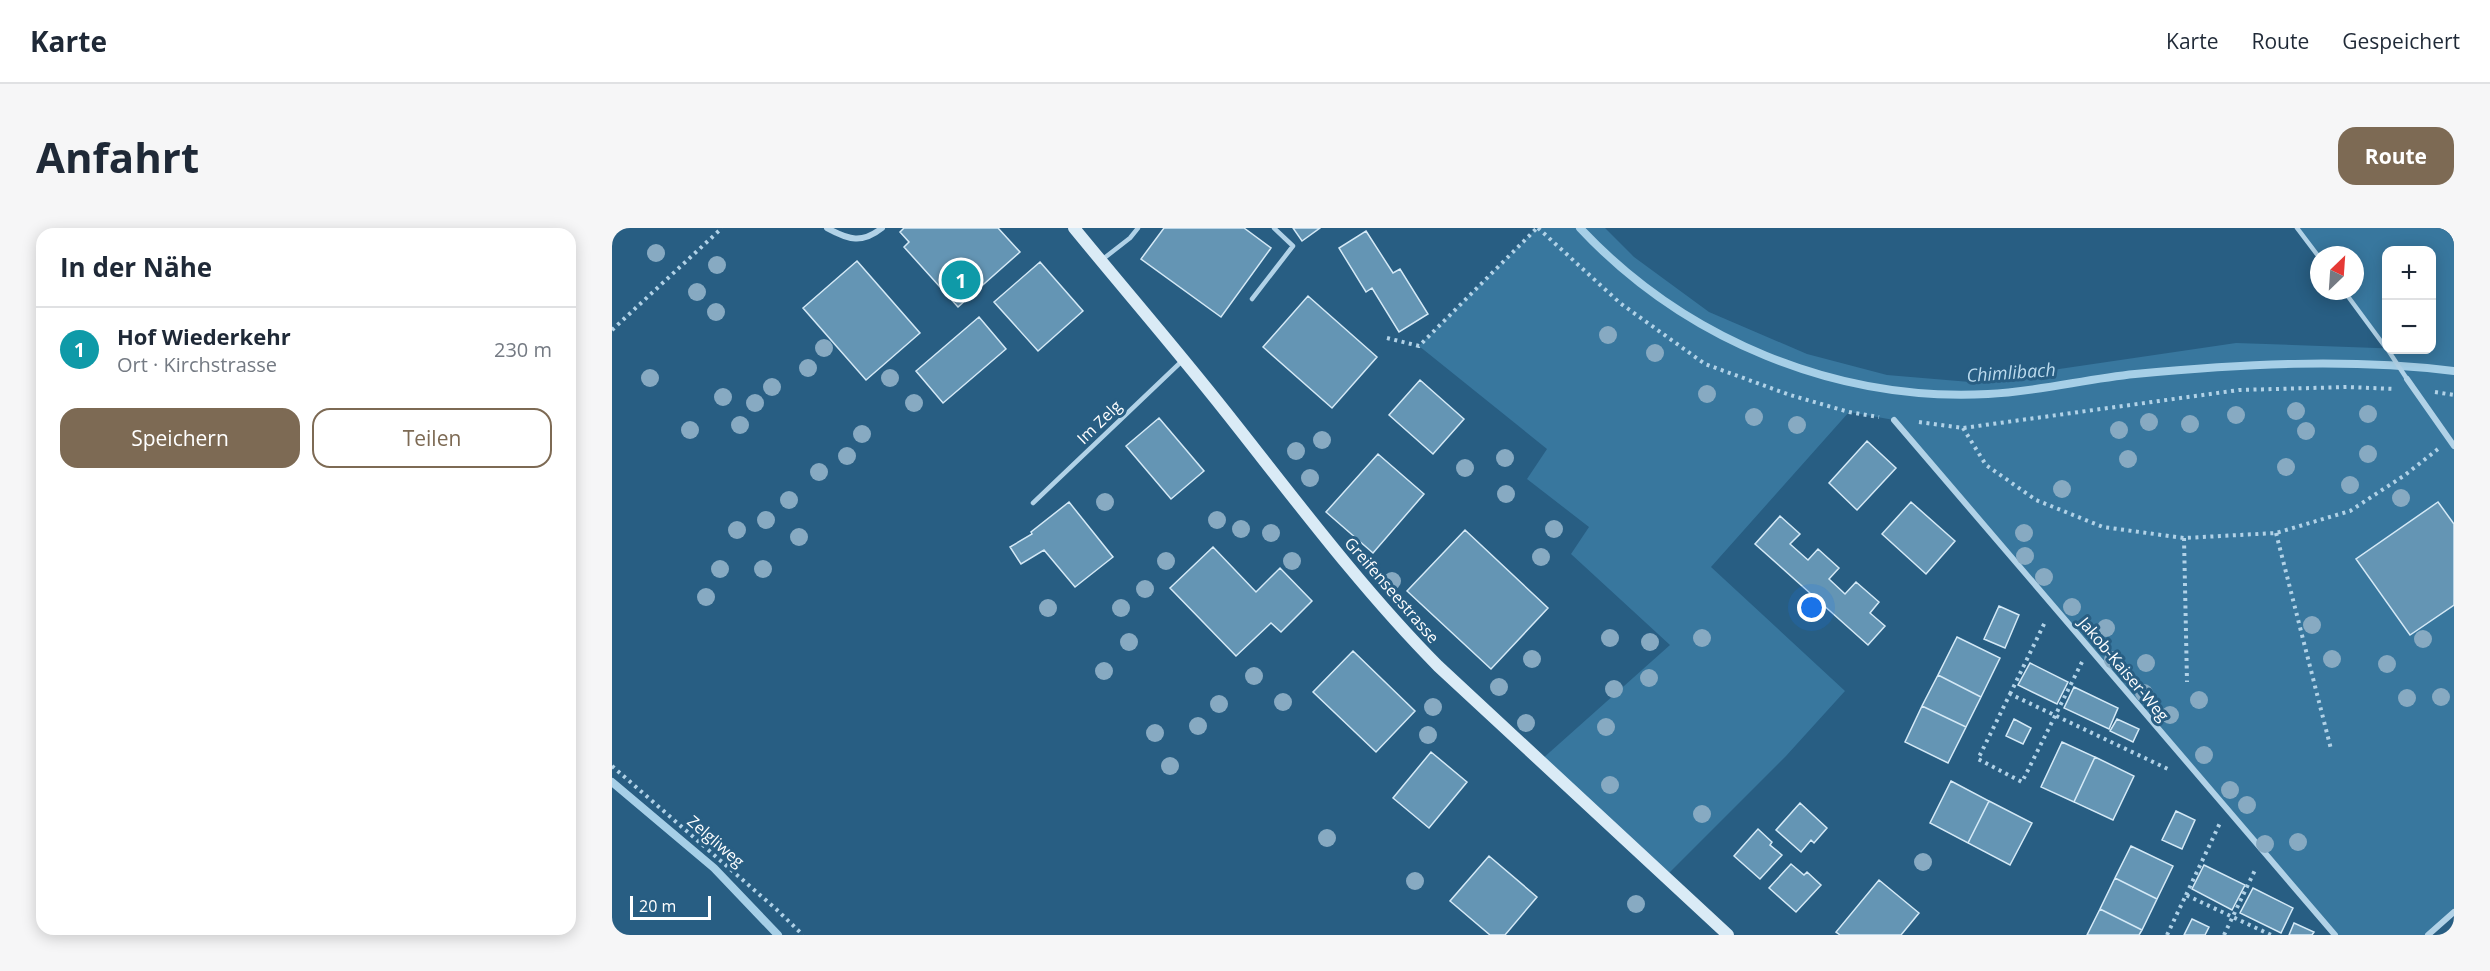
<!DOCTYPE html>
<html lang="de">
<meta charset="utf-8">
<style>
body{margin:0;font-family:"Open Sans",sans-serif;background:#f6f6f7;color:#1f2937}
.controls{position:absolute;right:18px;top:18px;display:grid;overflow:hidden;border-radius:12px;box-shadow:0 3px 15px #0003}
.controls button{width:54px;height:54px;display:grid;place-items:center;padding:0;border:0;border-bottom:2px solid #e0e1e3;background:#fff;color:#1f2937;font:30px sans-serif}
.compass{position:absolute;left:1698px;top:18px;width:54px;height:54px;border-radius:50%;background:#fff;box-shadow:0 3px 15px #0003;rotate:25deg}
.scale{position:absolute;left:18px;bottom:15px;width:81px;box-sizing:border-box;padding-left:6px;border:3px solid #fff;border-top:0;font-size:16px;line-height:21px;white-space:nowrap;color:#fff;-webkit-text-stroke:4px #285e83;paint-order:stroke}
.you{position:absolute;left:1200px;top:380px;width:21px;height:21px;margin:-15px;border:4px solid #fff;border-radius:50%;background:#1a73e8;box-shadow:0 0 0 9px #1a73e833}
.badge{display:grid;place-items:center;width:39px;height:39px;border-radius:50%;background:#7d6a54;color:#fff;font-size:20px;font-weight:700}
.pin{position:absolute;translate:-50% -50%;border:3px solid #fff;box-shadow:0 2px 6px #0006}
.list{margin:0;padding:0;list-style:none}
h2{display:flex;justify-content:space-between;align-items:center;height:78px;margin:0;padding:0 24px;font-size:26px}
h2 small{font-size:20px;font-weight:400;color:#747a83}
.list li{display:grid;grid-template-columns:39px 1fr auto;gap:18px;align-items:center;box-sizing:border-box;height:84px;padding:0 24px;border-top:2px solid #e0e1e3}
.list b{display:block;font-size:22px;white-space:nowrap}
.list p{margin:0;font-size:20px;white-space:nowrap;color:#747a83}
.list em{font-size:20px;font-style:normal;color:#747a83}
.actions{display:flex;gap:12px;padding:18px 24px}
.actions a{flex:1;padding:14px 0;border:2px solid #7d6a54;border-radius:18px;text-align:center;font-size:21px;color:#7d6a54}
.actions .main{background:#7d6a54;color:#fff}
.map{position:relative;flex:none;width:1842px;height:707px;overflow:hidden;border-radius:18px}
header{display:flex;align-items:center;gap:36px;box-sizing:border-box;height:84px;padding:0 30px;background:#fff;border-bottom:2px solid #e0e1e3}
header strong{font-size:28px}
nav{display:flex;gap:33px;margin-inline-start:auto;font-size:21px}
.intro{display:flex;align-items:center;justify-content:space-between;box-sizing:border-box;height:144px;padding:0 36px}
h1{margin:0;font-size:42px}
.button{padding:15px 27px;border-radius:18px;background:#7d6a54;color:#fff;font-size:21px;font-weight:700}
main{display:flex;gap:36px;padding:0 36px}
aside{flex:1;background:#fff;border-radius:18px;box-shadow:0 3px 15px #0003}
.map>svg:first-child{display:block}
.green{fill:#38779e}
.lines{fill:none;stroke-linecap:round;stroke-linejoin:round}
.stream{stroke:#a6cfe7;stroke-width:8}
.building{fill:#6495b4;stroke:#d4e9f6;stroke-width:1.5}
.path{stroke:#b1d2e7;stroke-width:4;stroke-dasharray:3 4.5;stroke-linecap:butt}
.lane{stroke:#b1d2e7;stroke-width:4.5}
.street{stroke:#b1d2e7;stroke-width:6}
.secondary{stroke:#daebf6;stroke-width:12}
.tree{fill:#87aac2}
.labels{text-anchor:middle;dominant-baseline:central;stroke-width:6;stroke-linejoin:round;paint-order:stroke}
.street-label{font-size:16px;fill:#fff;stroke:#285e83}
.water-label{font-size:18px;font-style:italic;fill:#bcdbee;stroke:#285e83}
</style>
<header>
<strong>Karte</strong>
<nav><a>Karte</a><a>Route</a><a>Gespeichert</a></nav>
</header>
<div class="intro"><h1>Anfahrt</h1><a class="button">Route</a></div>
<main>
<aside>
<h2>In der Nähe<small></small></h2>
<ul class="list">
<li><span class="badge" style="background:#0f9aa8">1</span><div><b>Hof Wiederkehr</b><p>Ort · Kirchstrasse</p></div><em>230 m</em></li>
</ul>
<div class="actions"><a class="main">Speichern</a><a>Teilen</a></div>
</aside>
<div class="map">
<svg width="1842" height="707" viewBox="0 0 1842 707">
<rect width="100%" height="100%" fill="#285e83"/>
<path class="green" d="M 925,0 L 993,0 L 1022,29 L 1097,84 L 1195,126 L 1275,147 L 1358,154 L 1624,115 L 1820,122 L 1820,22 L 1774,22 L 1774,120 L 1732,63 L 1743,63 L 1743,27 L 1707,27 L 1685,0 L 1842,0 L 1842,684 L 1816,707 L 1723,707 L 1282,192 L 1237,184 L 1099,339 L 1233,463 L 1174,528 L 1053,649 L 929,532 L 1058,417 L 959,326 L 977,299 L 915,251 L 935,221 L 807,118 Z"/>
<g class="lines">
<path class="stream" d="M 968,0 C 1072,111 1223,174 1376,166 C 1425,164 1473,151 1523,146 C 1629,136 1735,130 1842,143
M 0,554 L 102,640 L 166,707"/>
</g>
<path class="building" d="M 292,0 L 386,0 L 408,24 L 346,79 L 292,19 L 297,14 L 288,4 Z
M 552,0 L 632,0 L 659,20 L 609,89 L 529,31 Z
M 681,0 L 708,0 L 690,13 Z
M 754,3 L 781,45 L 788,41 L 816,86 L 787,104 L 760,60 L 754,64 L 727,20 Z
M 245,33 L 308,105 L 254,152 L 191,80 Z
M 428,34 L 471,83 L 426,123 L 382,74 Z
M 696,68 L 765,129 L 720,180 L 651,119 Z
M 367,89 L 394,121 L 331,175 L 304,143 Z
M 808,152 L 852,191 L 821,226 L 777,187 Z
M 547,190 L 592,243 L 559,271 L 514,218 Z
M 1255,213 L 1284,240 L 1245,282 L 1217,255 Z
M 766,226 L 812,266 L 761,325 L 714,284 Z
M 457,274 L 501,329 L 463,359 L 432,322 L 409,336 L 398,319 L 420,306 L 419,304 Z
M 1299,274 L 1343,313 L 1314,346 L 1270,306 Z
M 1826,274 L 1842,296 L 1842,377 L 1798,407 L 1744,331 Z
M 1168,288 L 1188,306 L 1178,316 L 1196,332 L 1206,321 L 1227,340 L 1217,351 L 1233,366 L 1244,354 L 1267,374 L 1258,385 L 1273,398 L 1256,417 L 1143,316 Z
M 853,302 L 936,380 L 879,441 L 795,363 Z
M 601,319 L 644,364 L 668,340 L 700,373 L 669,404 L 659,395 L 624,428 L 558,360 Z
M 1387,378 L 1407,387 L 1393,420 L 1372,411 Z
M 1345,409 L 1388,430 L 1369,469 L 1326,447 Z
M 741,423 L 803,483 L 764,524 L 701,464 Z
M 1418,435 L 1456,454 L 1445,476 L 1406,457 Z
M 1326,447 L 1369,469 L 1354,499 L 1310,478 Z
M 1462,459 L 1506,480 L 1497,501 L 1452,480 Z
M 1310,478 L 1354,499 L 1336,535 L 1293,514 Z
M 1402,491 L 1419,500 L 1411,516 L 1394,508 Z
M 1505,491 L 1527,501 L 1521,514 L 1498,503 Z
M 1450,514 L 1483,529 L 1462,574 L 1429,559 Z
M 819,524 L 855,554 L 817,600 L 781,570 Z
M 1483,529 L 1522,548 L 1501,592 L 1462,574 Z
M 1339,553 L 1377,573 L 1356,615 L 1318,595 Z
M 1377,573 L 1420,595 L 1398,637 L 1356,615 Z
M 1188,575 L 1215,600 L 1202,615 L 1199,612 L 1189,624 L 1164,602 Z
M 1564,583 L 1583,592 L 1570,621 L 1550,612 Z
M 1146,601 L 1160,614 L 1158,617 L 1170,627 L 1148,651 L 1122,628 Z
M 1519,618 L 1561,638 L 1545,671 L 1503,650 Z
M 877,628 L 925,669 L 893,707 L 878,707 L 838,673 Z
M 1179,636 L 1192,647 L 1195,644 L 1209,657 L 1184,684 L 1157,660 Z
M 1592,637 L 1633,657 L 1620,682 L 1580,661 Z
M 1503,650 L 1545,671 L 1530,702 L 1488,681 Z
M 1267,652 L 1307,685 L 1289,707 L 1228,707 L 1224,704 Z
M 1641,660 L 1681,680 L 1669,705 L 1628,685 Z
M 1488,681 L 1530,702 L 1527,707 L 1475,707 Z
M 1580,691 L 1597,699 L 1593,707 L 1572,707 Z
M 1682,695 L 1702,704 L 1700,707 L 1677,707 Z"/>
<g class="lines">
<path class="path" d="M 926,0 L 1008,75 L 1093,136 L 1178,167 L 1237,184 L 1267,189
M 0,102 L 110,0
M 775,110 L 807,118 L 925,0
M 1823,164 L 1842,167
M 1307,194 L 1351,200 L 1627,162 L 1735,159 L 1783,161
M 1351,200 L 1374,237 L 1424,272 L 1491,299 L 1572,310 L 1664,305 L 1738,283 L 1793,247 L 1826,221
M 1664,305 L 1719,521
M 1572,310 L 1575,454
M 1470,434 C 1450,474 1430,514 1410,554 L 1366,531 L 1398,466 L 1558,542
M 1398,466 L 1433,394
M 0,538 L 164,681 L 191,707
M 1574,667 L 1608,595
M 1555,707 L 1574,667 L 1659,707
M 1612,707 L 1644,640"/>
<path class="lane" d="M 1685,0 L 1707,29
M 491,31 L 518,10 L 526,0
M 1732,63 L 1774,120
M 640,71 L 681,18 L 662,0
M 1776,122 L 1795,151
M 421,275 L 570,133"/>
<path class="street" d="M 215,0 C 237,12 250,16 270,0
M 1795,151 L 1842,218
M 1282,192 L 1723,707
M 1816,707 L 1842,684"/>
<path class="secondary" d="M 462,0 C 512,61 564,121 613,183 C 682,270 748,359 826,438 L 1116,707"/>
</g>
<g class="tree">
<circle cx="44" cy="25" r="9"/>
<circle cx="105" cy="37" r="9"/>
<circle cx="85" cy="64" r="9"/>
<circle cx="104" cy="84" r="9"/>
<circle cx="996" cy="107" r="9"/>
<circle cx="212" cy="120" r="9"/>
<circle cx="1043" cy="125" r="9"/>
<circle cx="196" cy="140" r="9"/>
<circle cx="38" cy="150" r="9"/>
<circle cx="278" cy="150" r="9"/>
<circle cx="160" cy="159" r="9"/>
<circle cx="1095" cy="166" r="9"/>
<circle cx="111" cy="169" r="9"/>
<circle cx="143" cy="175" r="9"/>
<circle cx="302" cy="175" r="9"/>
<circle cx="1684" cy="183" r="9"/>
<circle cx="1756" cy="186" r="9"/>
<circle cx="1624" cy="187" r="9"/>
<circle cx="1142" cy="189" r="9"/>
<circle cx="1537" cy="194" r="9"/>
<circle cx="1578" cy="196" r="9"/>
<circle cx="128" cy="197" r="9"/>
<circle cx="1185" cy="197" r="9"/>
<circle cx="78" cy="202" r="9"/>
<circle cx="1507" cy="202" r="9"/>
<circle cx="1694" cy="203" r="9"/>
<circle cx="250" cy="206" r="9"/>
<circle cx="710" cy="212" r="9"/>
<circle cx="684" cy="223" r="9"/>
<circle cx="1756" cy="226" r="9"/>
<circle cx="235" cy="228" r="9"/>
<circle cx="893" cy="230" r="9"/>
<circle cx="1516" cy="231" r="9"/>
<circle cx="1674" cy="239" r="9"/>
<circle cx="853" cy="240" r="9"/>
<circle cx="207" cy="244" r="9"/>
<circle cx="698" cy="250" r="9"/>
<circle cx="1738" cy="257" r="9"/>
<circle cx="1450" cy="261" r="9"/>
<circle cx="894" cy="266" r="9"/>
<circle cx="1789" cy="270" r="9"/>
<circle cx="177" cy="272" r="9"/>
<circle cx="493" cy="274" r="9"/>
<circle cx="154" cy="292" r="9"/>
<circle cx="605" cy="292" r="9"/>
<circle cx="629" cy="301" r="9"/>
<circle cx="942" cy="301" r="9"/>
<circle cx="125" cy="302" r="9"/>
<circle cx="659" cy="305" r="9"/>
<circle cx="1412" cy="305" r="9"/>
<circle cx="187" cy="309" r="9"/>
<circle cx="1413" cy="328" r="9"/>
<circle cx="929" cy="329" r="9"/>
<circle cx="554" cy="333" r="9"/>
<circle cx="680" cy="333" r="9"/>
<circle cx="108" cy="341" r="9"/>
<circle cx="151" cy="341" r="9"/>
<circle cx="1432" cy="349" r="9"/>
<circle cx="780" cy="353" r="9"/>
<circle cx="533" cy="361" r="9"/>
<circle cx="94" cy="369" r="9"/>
<circle cx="1460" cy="379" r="9"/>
<circle cx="436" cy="380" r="9"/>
<circle cx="509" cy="380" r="9"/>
<circle cx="1700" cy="397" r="9"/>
<circle cx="1494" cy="400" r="9"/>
<circle cx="998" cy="410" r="9"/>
<circle cx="1090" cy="410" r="9"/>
<circle cx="1811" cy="411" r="9"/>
<circle cx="517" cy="414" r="9"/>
<circle cx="1038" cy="414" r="9"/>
<circle cx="920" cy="431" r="9"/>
<circle cx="1720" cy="431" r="9"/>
<circle cx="1501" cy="432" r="9"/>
<circle cx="1534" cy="435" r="9"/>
<circle cx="1775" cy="436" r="9"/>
<circle cx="492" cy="443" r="9"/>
<circle cx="642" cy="448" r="9"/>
<circle cx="1037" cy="450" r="9"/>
<circle cx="887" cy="459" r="9"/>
<circle cx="1002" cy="461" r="9"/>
<circle cx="1532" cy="465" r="9"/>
<circle cx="1829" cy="469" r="9"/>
<circle cx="1795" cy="470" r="9"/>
<circle cx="1587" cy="472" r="9"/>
<circle cx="671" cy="474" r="9"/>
<circle cx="607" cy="476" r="9"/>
<circle cx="821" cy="479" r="9"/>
<circle cx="1558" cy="487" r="9"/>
<circle cx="914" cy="495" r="9"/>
<circle cx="586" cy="498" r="9"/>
<circle cx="994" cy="499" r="9"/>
<circle cx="543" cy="505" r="9"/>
<circle cx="816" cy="507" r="9"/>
<circle cx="1592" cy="527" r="9"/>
<circle cx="558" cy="538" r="9"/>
<circle cx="998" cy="557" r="9"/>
<circle cx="1618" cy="562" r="9"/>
<circle cx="1635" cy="577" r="9"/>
<circle cx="1090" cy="586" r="9"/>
<circle cx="715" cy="610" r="9"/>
<circle cx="1686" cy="614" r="9"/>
<circle cx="1653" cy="616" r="9"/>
<circle cx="1311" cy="634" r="9"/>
<circle cx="803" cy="653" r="9"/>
<circle cx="1024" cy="676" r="9"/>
</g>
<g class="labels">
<g class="street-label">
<text transform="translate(487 194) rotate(-44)">Im Zelg</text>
<text transform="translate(780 362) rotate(49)">Greifenseestrasse</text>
<text transform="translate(1512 441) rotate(50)">Jakob-Kaiser-Weg</text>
<text transform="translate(104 613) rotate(41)">Zelgliweg</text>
</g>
<g class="water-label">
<text transform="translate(1399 144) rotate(-4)">Chimlibach</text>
</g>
</g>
</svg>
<div class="controls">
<button>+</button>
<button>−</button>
</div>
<svg class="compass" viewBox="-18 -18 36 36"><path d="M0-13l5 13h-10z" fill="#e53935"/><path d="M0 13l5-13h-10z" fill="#747a83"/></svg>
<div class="scale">20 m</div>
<div class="you"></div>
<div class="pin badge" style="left:349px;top:52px;background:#0f9aa8">1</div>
</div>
</main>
